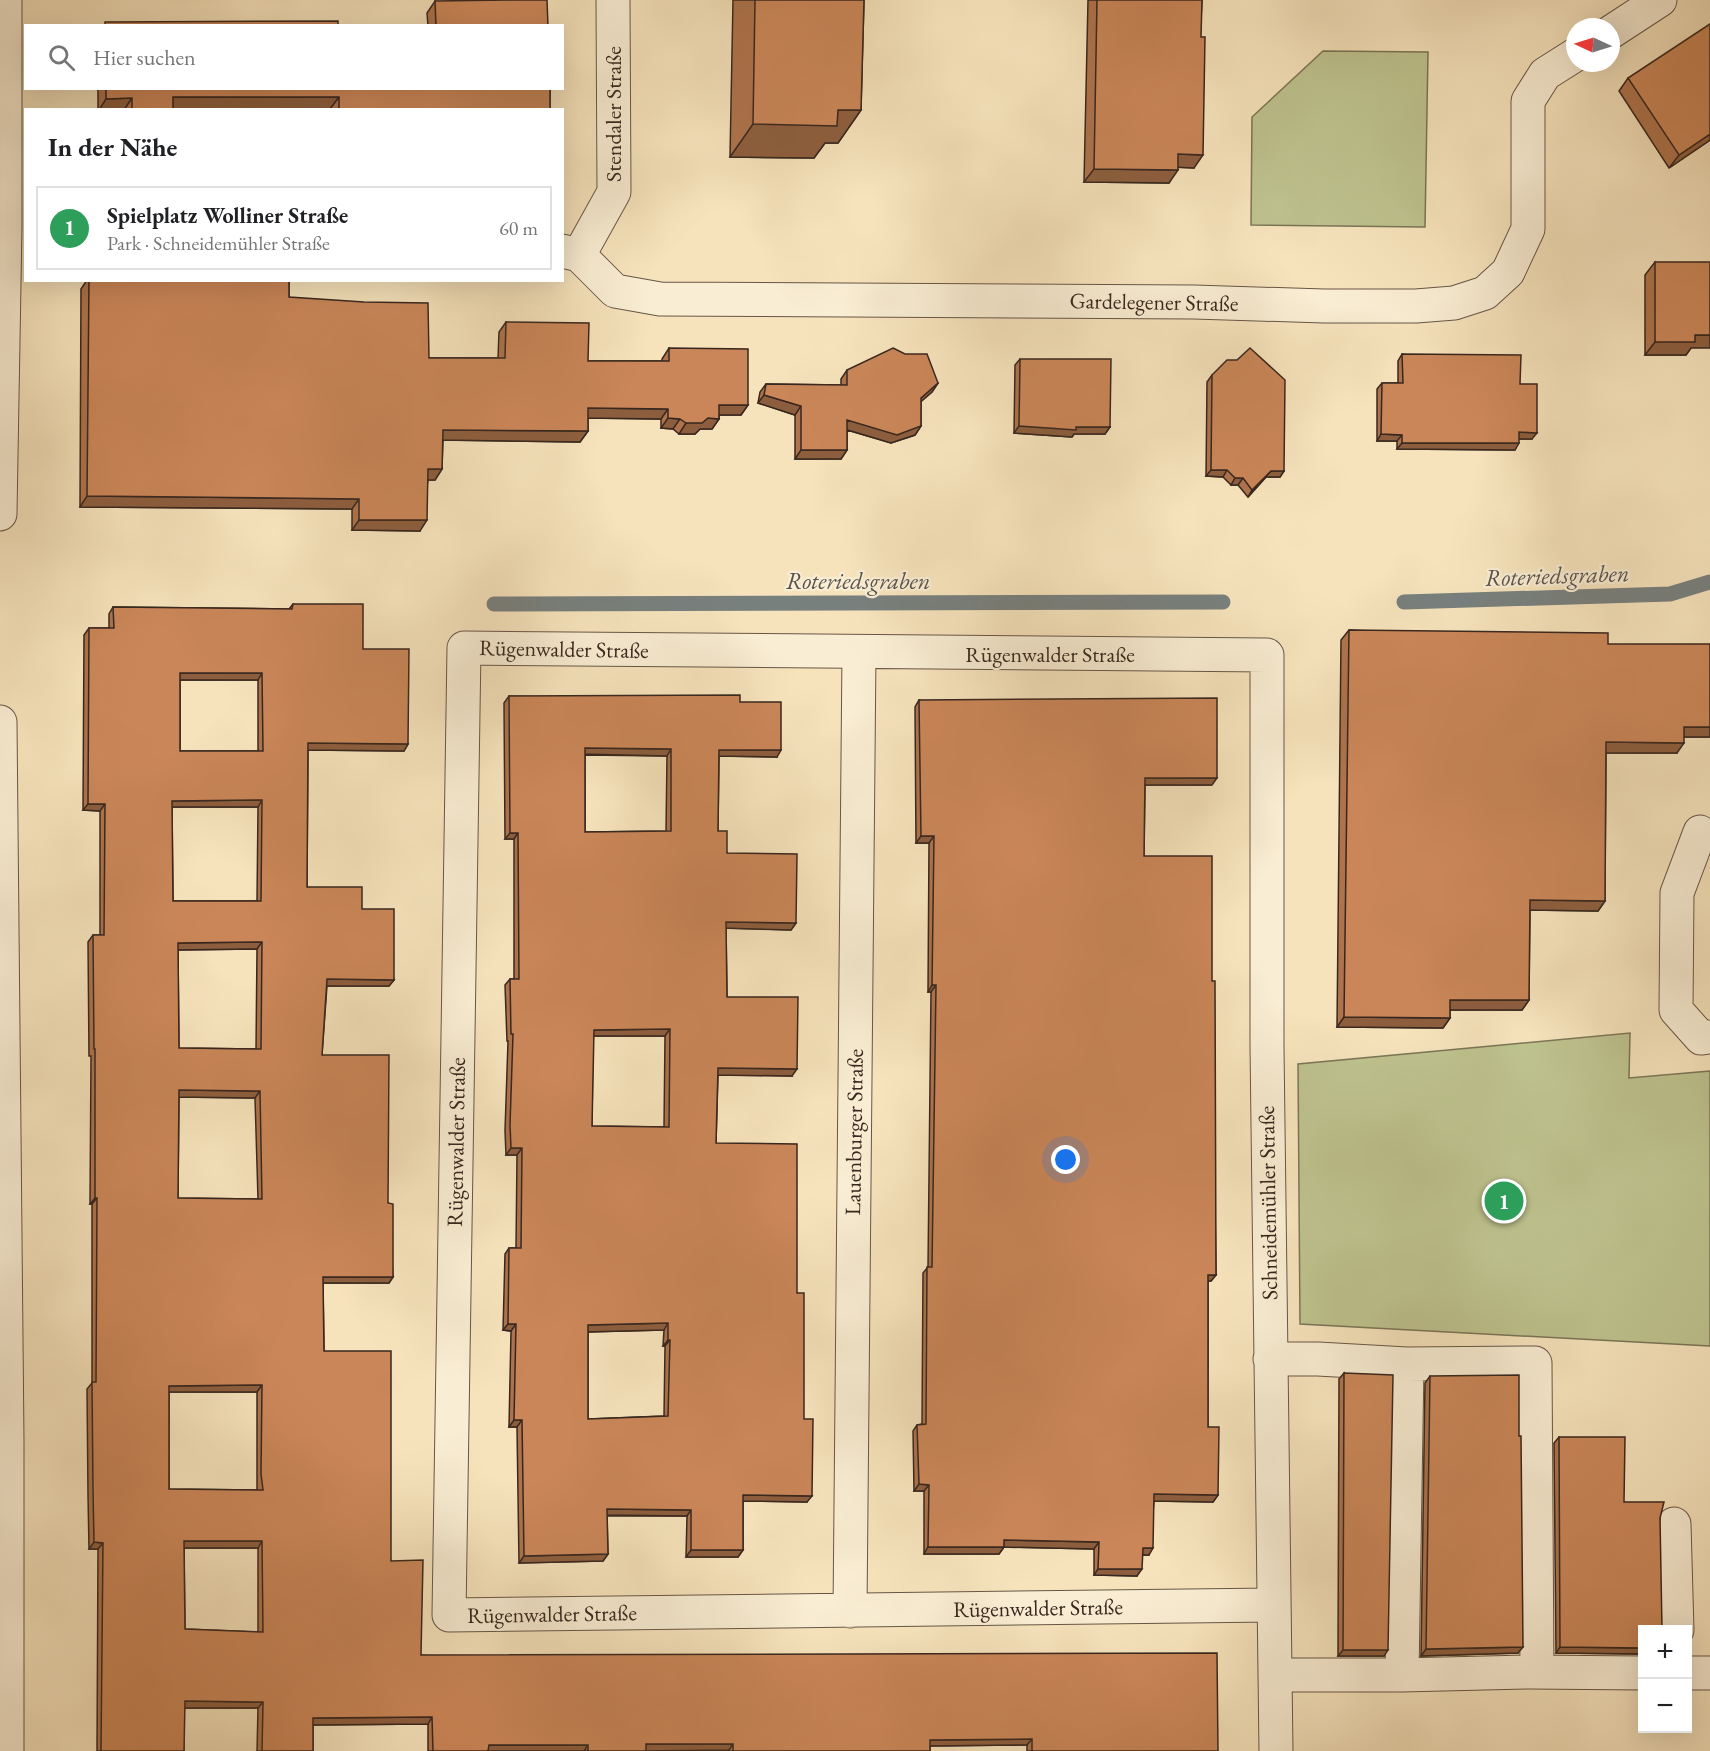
<!DOCTYPE html>
<html lang="de">
<meta charset="utf-8">
<style>
body{margin:0;font-family:"EB Garamond",serif;background:#f6f6f6;color:#202124}
.controls{position:absolute;right:18px;bottom:18px;display:grid;overflow:hidden;border-radius:0px;box-shadow:0 6px 24px #0002}
.controls button{width:54px;height:54px;display:grid;place-items:center;padding:0;border:0;border-bottom:2px solid #e0e0e0;background:#fff;color:#202124;font:30px sans-serif}
.compass{position:absolute;left:1566px;top:18px;width:54px;height:54px;border-radius:50%;background:#fff;box-shadow:0 6px 24px #0002;rotate:274deg}
.you{position:absolute;left:1066px;top:1160px;width:21px;height:21px;margin:-15px;border:4px solid #fff;border-radius:50%;background:#1a73e8;box-shadow:0 0 0 9px #1a73e833}
.badge{display:grid;place-items:center;width:39px;height:39px;border-radius:50%;background:#8f2418;color:#fff;font-size:20px;font-weight:700}
.pin{position:absolute;translate:-50% -50%;border:3px solid #fff;box-shadow:0 2px 6px #0006}
.list{margin:0;padding:0;list-style:none}
h2{display:flex;justify-content:space-between;align-items:center;height:78px;margin:0;padding:0 24px;font-size:26px}
h2 small{font-size:20px;font-weight:400;color:#757577}
.list li{display:grid;grid-template-columns:39px 1fr auto;gap:18px;align-items:center;box-sizing:border-box;height:84px;margin:0 12px 12px;padding:0 12px;border:2px solid #e0e0e0;border-radius:0px}
.list b{display:block;font-size:22px;white-space:nowrap}
.list p{margin:0;font-size:20px;white-space:nowrap;color:#757577}
.list em{font-size:20px;font-style:normal;color:#757577}
.icon{flex:none;width:33px;height:33px;fill:none;stroke:currentColor;stroke-width:2;stroke-linecap:round;stroke-linejoin:round}
.map{position:relative;flex:none;width:1710px;height:1751px;overflow:hidden}
.search{position:absolute;background:#fff;box-shadow:0 6px 24px #0002;left:24px;top:24px;width:540px;height:66px;display:flex;align-items:center;gap:15px;box-sizing:border-box;padding:0 21px;border-radius:0px;color:#757577;font-size:22px}
.panel{position:absolute;background:#fff;box-shadow:0 6px 24px #0002;left:24px;top:108px;width:540px;height:174px;border-radius:0px}
.map>svg:first-child{display:block}
.green{fill:#bec38f;stroke:#7b7557;stroke-width:1.5}
.lines{fill:none;stroke-linecap:round;stroke-linejoin:round}
.stream{stroke:#78807e;stroke-width:15}
.minor-casing{stroke:#685646;stroke-width:35}
.minor{stroke:#f9edd3;stroke-width:33}
.wall{fill:#ae734c;stroke:#38271f;stroke-width:1.5;fill-rule:evenodd}
.shaded-wall{fill:#8d5e3e;stroke:#38271f;stroke-width:1.5}
.building{fill:#ca8658;stroke:#38271f;stroke-width:1.5;fill-rule:evenodd}
.labels{text-anchor:middle;dominant-baseline:central;stroke-width:4.5;stroke-linejoin:round;paint-order:stroke}
.street-label{font-size:22px;fill:#38271f;stroke:#f9edd3}
.water-label{font-size:24px;font-style:italic;fill:#58534e;stroke:#f9edd3}
</style>
<div class="map">
<svg width="1710" height="1751" viewBox="0 0 1710 1751">
<rect width="100%" height="100%" fill="#f6e3bc"/>
<filter id="stains"><feTurbulence type="fractalNoise" baseFrequency=".00333" numOctaves="4"/><feColorMatrix values="0 0 0 0 .2 0 0 0 0 .09 0 0 0 0 .02 0 0 0 .5 -.17"/></filter>
<radialGradient id="worn" r=".72"><stop offset=".6" stop-color="#630" stop-opacity="0"/><stop offset="1" stop-color="#630" stop-opacity=".3"/></radialGradient>
<path class="green" d="M 1323,51 L 1428,52 L 1425,227 L 1251,225 L 1252,117 Z
M 1630,1033 L 1629,1078 L 1710,1071 L 1710,1346 L 1300,1324 L 1298,1064 Z"/>
<g class="lines">
<path class="stream" d="M 1404,602 L 1670,594 L 1710,582
M 494,604 L 1223,602"/>
<defs>
<path id="minor" d="M 1611,32 L 1660,0
M 562,251 L 579,255 L 615,291 L 660,299 L 1194,302 L 1324,306 L 1416,306 L 1454,303 L 1485,293 L 1508,272 L 1528,229 L 1528,101 L 1545,74 L 1575,55
M 579,255 L 614,192 L 613,0
M 0,514 L 5,225 L 5,0
M 0,722 L 7,1441 L 7,1751
M 1700,832 L 1677,893 L 1676,1010 L 1701,1038 L 1710,1037
M 1270,1359 L 1318,1359 L 1407,1364 L 1402,1675 L 1529,1672 L 1642,1673
M 1407,1364 L 1535,1363 L 1537,1672
M 1674,1524 L 1677,1630
M 1273,1605 L 449,1615 L 464,648 L 1267,655 L 1267,1047 L 1276,1751
M 850,1611 L 859,652
M 1688,1673 L 1710,1673
M 1275,1675 L 1402,1675"/>
</defs>
<use href="#minor" class="minor-casing"/>
<use href="#minor" class="minor"/>
</g>
<path class="wall" d="M 733,0 L 864,0 L 861,110 L 838,143 L 825,143 L 814,158 L 730,157 Z
M 1088,0 L 1202,0 L 1194,168 L 1178,167 L 1169,183 L 1084,182 Z
M 435,1 L 548,26 L 428,26 L 427,13 Z
M 1628,78 L 1710,140 L 1669,168 L 1619,91 Z
M 98,88 L 550,88 L 550,110 L 330,110 L 330,109 L 98,110 Z
M 1655,262 L 1691,348 L 1686,355 L 1645,355 L 1645,275 Z
M 87,280 L 289,280 L 289,297 L 429,358 L 498,358 L 499,332 L 506,322 L 588,361 L 662,361 L 662,359 L 669,348 L 748,405 L 741,415 L 719,415 L 719,419 L 712,429 L 700,429 L 695,434 L 679,434 L 673,429 L 661,428 L 661,419 L 588,418 L 588,431 L 580,442 L 443,440 L 442,469 L 435,480 L 428,480 L 420,531 L 352,530 L 352,509 L 80,507 L 81,289 Z
M 1402,354 L 1520,384 L 1532,439 L 1519,439 L 1515,450 L 1397,449 L 1397,441 L 1377,441 L 1377,389 L 1382,383 L 1398,383 L 1398,361 Z
M 1020,359 L 1110,427 L 1105,434 L 1074,434 L 1072,437 L 1014,433 L 1015,365 Z
M 847,370 L 938,383 L 932,392 L 921,401 L 921,426 L 915,435 L 891,443 L 847,430 L 847,450 L 841,459 L 795,459 L 795,415 L 758,403 L 760,392 L 766,384 L 841,385 L 841,379 Z
M 1212,375 L 1284,471 L 1280,477 L 1266,477 L 1248,497 L 1238,485 L 1231,485 L 1223,477 L 1206,476 L 1207,382 Z
M 293,604 L 363,649 L 408,744 L 404,751 L 308,750 L 307,887 L 362,909 L 394,980 L 389,986 L 327,986 L 322,1055 L 388,1203 L 393,1277 L 389,1283 L 323,1283 L 324,1351 L 421,1655 L 1218,1751 L 1027,1751 L 1027,1745 L 930,1746 L 930,1751 L 729,1751 L 729,1750 L 428,1751 L 428,1724 L 313,1725 L 313,1751 L 257,1751 L 258,1708 L 184,1708 L 184,1751 L 97,1751 L 98,1549 L 89,1549 L 88,1496 L 87,1389 L 92,1383 L 92,1204 L 90,1204 L 91,1056 L 89,1056 L 88,942 L 93,935 L 100,935 L 100,811 L 83,810 L 84,635 L 89,628 L 109,628 L 109,614 L 113,607 L 289,609 ZM 180,680 L 258,680 L 258,751 L 180,751 ZM 172,807 L 258,807 L 257,901 L 173,901 ZM 257,949 L 256,1049 L 179,1048 L 178,950 ZM 179,1097 L 255,1098 L 258,1199 L 178,1198 ZM 169,1392 L 257,1392 L 257,1490 L 169,1489 ZM 184,1548 L 258,1548 L 258,1632 L 185,1629 Z
M 1349,630 L 1608,644 L 1710,737 L 1684,737 L 1677,753 L 1606,753 L 1605,901 L 1598,911 L 1530,910 L 1529,1000 L 1522,1010 L 1450,1010 L 1450,1018 L 1443,1028 L 1337,1027 L 1341,640 Z
M 509,696 L 740,702 L 777,757 L 719,756 L 718,831 L 727,853 L 796,923 L 791,930 L 726,928 L 727,997 L 792,1076 L 718,1075 L 716,1143 L 797,1293 L 807,1502 L 743,1501 L 743,1550 L 738,1557 L 686,1557 L 687,1516 L 607,1516 L 608,1554 L 603,1561 L 519,1563 L 517,1427 L 509,1427 L 511,1331 L 503,1330 L 505,1254 L 509,1248 L 516,1248 L 517,1155 L 506,1155 L 505,1131 L 508,1041 L 507,1041 L 505,985 L 510,979 L 514,979 L 514,839 L 505,839 L 504,703 ZM 585,755 L 667,756 L 666,831 L 585,832 ZM 593,1036 L 665,1036 L 664,1127 L 592,1126 ZM 664,1330 L 663,1346 L 665,1346 L 664,1416 L 588,1419 L 588,1332 Z
M 919,700 L 1212,785 L 1145,785 L 1144,856 L 1212,981 L 1216,1275 L 1211,1281 L 1208,1281 L 1208,1427 L 1218,1495 L 1213,1502 L 1154,1501 L 1149,1555 L 1142,1555 L 1137,1576 L 1094,1575 L 1094,1549 L 1004,1547 L 999,1554 L 924,1554 L 924,1491 L 914,1491 L 913,1431 L 917,1425 L 922,1424 L 923,1273 L 928,1267 L 931,992 L 928,992 L 929,843 L 916,843 L 915,707 Z
M 1344,1373 L 1384,1656 L 1338,1656 L 1339,1379 Z
M 1430,1376 L 1519,1436 L 1518,1653 L 1421,1656 L 1425,1383 Z
M 1559,1437 L 1624,1502 L 1660,1518 L 1642,1654 L 1556,1653 L 1554,1443 Z"/>
<path class="shaded-wall" d="M 173,97 L 339,97 L 330,109 L 165,109 Z
M 132,98 L 124,110 L 99,110 L 106,99 Z
M 838,110 L 861,110 L 838,143 L 825,143 L 814,158 L 730,157 L 753,124 Z
M 1710,134 L 1710,140 L 1669,168 L 1679,155 Z
M 1178,154 L 1203,155 L 1194,168 L 1169,167 Z
M 1094,169 L 1178,170 L 1169,183 L 1084,182 Z
M 1695,335 L 1710,335 L 1710,348 L 1691,348 L 1686,355 L 1645,355 L 1655,342 Z
M 938,383 L 932,392 L 915,407 L 921,398 Z
M 764,395 L 801,406 L 795,415 L 758,403 Z
M 719,405 L 748,405 L 741,415 L 712,415 Z
M 588,408 L 668,409 L 661,419 L 580,418 Z
M 668,418 L 680,419 L 673,429 L 661,428 Z
M 708,418 L 719,419 L 712,429 L 700,429 L 695,434 L 679,434 L 686,423 Z
M 847,420 L 921,426 L 915,435 L 891,443 L 841,428 Z
M 1019,426 L 1076,427 L 1110,427 L 1105,434 L 1074,434 L 1072,437 L 1014,433 Z
M 443,430 L 588,431 L 580,442 L 436,440 Z
M 1519,432 L 1537,433 L 1532,439 L 1515,439 Z
M 1381,434 L 1402,435 L 1397,441 L 1377,441 Z
M 1402,443 L 1519,443 L 1515,450 L 1397,449 Z
M 801,450 L 847,450 L 841,459 L 795,459 Z
M 428,469 L 442,469 L 435,480 L 421,480 Z
M 1211,470 L 1227,470 L 1223,477 L 1206,476 Z
M 1271,471 L 1284,471 L 1280,477 L 1266,477 L 1248,497 L 1252,490 Z
M 1235,478 L 1243,478 L 1238,485 L 1231,485 Z
M 87,496 L 359,499 L 352,509 L 80,507 Z
M 359,520 L 427,520 L 420,531 L 352,530 Z
M 180,673 L 262,673 L 258,680 L 176,680 Z
M 1684,727 L 1710,727 L 1710,737 L 1677,737 Z
M 1606,742 L 1684,743 L 1677,753 L 1599,753 Z
M 308,743 L 408,744 L 404,751 L 304,750 Z
M 585,748 L 671,749 L 667,756 L 580,754 Z
M 719,750 L 781,750 L 777,757 L 714,756 Z
M 1145,778 L 1217,778 L 1212,785 L 1140,785 Z
M 262,800 L 258,807 L 167,807 L 172,801 Z
M 88,804 L 105,804 L 100,811 L 83,810 Z
M 510,833 L 518,833 L 514,839 L 505,839 Z
M 921,836 L 934,836 L 929,843 L 916,843 Z
M 1530,900 L 1605,901 L 1598,911 L 1523,910 Z
M 726,922 L 796,923 L 791,930 L 721,928 Z
M 262,942 L 257,949 L 173,950 L 178,943 Z
M 327,979 L 394,980 L 389,986 L 322,986 Z
M 932,985 L 936,985 L 931,992 L 928,992 Z
M 1450,1000 L 1529,1000 L 1522,1010 L 1443,1010 Z
M 1344,1017 L 1450,1018 L 1443,1028 L 1337,1027 Z
M 670,1029 L 665,1036 L 589,1036 L 594,1030 Z
M 718,1068 L 797,1069 L 792,1076 L 714,1075 Z
M 179,1090 L 260,1091 L 255,1098 L 174,1097 Z
M 511,1148 L 522,1148 L 517,1155 L 506,1155 Z
M 95,1198 L 97,1198 L 92,1204 L 90,1204 Z
M 1208,1275 L 1216,1275 L 1211,1281 L 1203,1281 Z
M 323,1277 L 393,1277 L 389,1283 L 319,1283 Z
M 668,1323 L 664,1330 L 584,1332 L 588,1325 Z
M 508,1324 L 516,1324 L 511,1331 L 503,1330 Z
M 668,1340 L 670,1340 L 665,1346 L 663,1346 Z
M 262,1385 L 257,1392 L 164,1392 L 169,1386 Z
M 514,1420 L 522,1420 L 517,1427 L 509,1427 Z
M 919,1484 L 929,1485 L 924,1491 L 914,1491 Z
M 1154,1494 L 1218,1495 L 1213,1502 L 1149,1501 Z
M 743,1495 L 812,1496 L 807,1502 L 739,1501 Z
M 607,1509 L 691,1510 L 687,1516 L 602,1515 Z
M 1004,1540 L 1099,1542 L 1094,1549 L 999,1547 Z
M 184,1541 L 262,1541 L 258,1548 L 180,1548 Z
M 94,1542 L 103,1543 L 98,1549 L 89,1549 Z
M 928,1547 L 1004,1547 L 999,1554 L 924,1554 Z
M 1143,1548 L 1153,1548 L 1149,1555 L 1138,1555 Z
M 691,1550 L 743,1550 L 738,1557 L 686,1557 Z
M 608,1554 L 603,1561 L 519,1563 L 524,1556 Z
M 1098,1569 L 1142,1569 L 1137,1576 L 1094,1575 Z
M 1523,1647 L 1518,1653 L 1421,1656 L 1426,1649 Z
M 1560,1647 L 1642,1648 L 1642,1654 L 1556,1653 Z
M 1343,1650 L 1388,1650 L 1384,1656 L 1338,1656 Z
M 185,1701 L 263,1702 L 258,1708 L 180,1708 Z
M 432,1717 L 428,1724 L 308,1725 L 313,1718 Z
M 1032,1739 L 1027,1745 L 925,1746 L 930,1740 Z
M 646,1744 L 733,1744 L 729,1750 L 642,1751 Z
M 489,1745 L 588,1745 L 584,1751 L 485,1751 Z"/>
<path class="building" d="M 509,0 L 547,0 L 548,26 L 436,26 L 435,1 Z
M 755,0 L 864,0 L 861,110 L 838,110 L 837,126 L 753,124 Z
M 1097,0 L 1202,0 L 1201,37 L 1205,37 L 1203,155 L 1178,154 L 1178,170 L 1094,169 Z
M 338,21 L 338,26 L 105,26 L 105,22 Z
M 1710,24 L 1710,134 L 1679,155 L 1628,78 Z
M 106,88 L 550,88 L 550,109 L 339,110 L 339,97 L 173,97 L 173,110 L 132,110 L 132,98 L 106,99 Z
M 1655,262 L 1710,262 L 1710,335 L 1695,335 L 1695,342 L 1655,342 Z
M 89,280 L 289,280 L 289,297 L 364,302 L 428,303 L 429,358 L 505,358 L 506,322 L 589,323 L 588,361 L 669,361 L 669,348 L 748,349 L 748,405 L 719,405 L 719,419 L 708,418 L 702,423 L 686,423 L 680,419 L 668,418 L 668,409 L 588,408 L 588,431 L 443,430 L 442,469 L 428,469 L 427,520 L 359,520 L 359,499 L 87,496 Z
M 893,348 L 905,354 L 927,354 L 938,383 L 921,398 L 921,426 L 897,435 L 847,420 L 847,450 L 801,450 L 801,406 L 764,395 L 766,384 L 847,385 L 847,370 Z
M 1250,348 L 1285,380 L 1284,471 L 1271,471 L 1252,490 L 1243,478 L 1235,478 L 1227,470 L 1211,470 L 1212,375 L 1227,360 L 1237,360 Z
M 1402,354 L 1521,355 L 1520,384 L 1537,384 L 1537,433 L 1519,432 L 1519,443 L 1402,443 L 1402,435 L 1381,434 L 1382,383 L 1403,383 Z
M 1020,359 L 1111,359 L 1110,427 L 1076,427 L 1076,430 L 1019,426 Z
M 293,604 L 363,604 L 363,649 L 409,649 L 408,744 L 308,743 L 307,887 L 362,887 L 362,909 L 394,909 L 394,980 L 327,979 L 322,1055 L 389,1055 L 388,1203 L 393,1204 L 393,1277 L 323,1277 L 324,1351 L 391,1351 L 391,1561 L 423,1560 L 421,1655 L 1217,1653 L 1218,1751 L 1032,1751 L 1032,1739 L 930,1740 L 930,1751 L 733,1751 L 733,1744 L 646,1744 L 646,1751 L 588,1751 L 588,1745 L 489,1745 L 488,1751 L 433,1751 L 432,1717 L 313,1718 L 313,1751 L 262,1751 L 263,1702 L 185,1701 L 184,1751 L 101,1751 L 103,1543 L 94,1542 L 93,1489 L 92,1382 L 96,1382 L 97,1198 L 95,1198 L 95,1049 L 94,1049 L 93,935 L 104,935 L 105,804 L 88,804 L 89,628 L 114,628 L 113,607 L 292,609 ZM 180,673 L 262,673 L 263,751 L 180,751 ZM 262,800 L 261,901 L 173,901 L 172,801 ZM 262,942 L 261,1049 L 179,1048 L 178,943 ZM 179,1090 L 260,1091 L 262,1199 L 178,1198 ZM 262,1385 L 261,1474 L 263,1490 L 169,1489 L 169,1386 ZM 184,1541 L 262,1541 L 263,1632 L 185,1629 Z
M 1349,630 L 1608,633 L 1608,644 L 1710,644 L 1710,727 L 1684,727 L 1684,743 L 1606,742 L 1605,901 L 1530,900 L 1529,1000 L 1450,1000 L 1450,1018 L 1344,1017 Z
M 740,695 L 740,702 L 781,702 L 781,750 L 719,750 L 718,831 L 727,831 L 727,853 L 797,854 L 796,923 L 726,922 L 727,997 L 798,997 L 797,1069 L 718,1068 L 716,1143 L 797,1144 L 797,1293 L 804,1293 L 804,1419 L 813,1419 L 812,1496 L 743,1495 L 743,1550 L 691,1550 L 691,1510 L 607,1509 L 608,1554 L 524,1556 L 522,1420 L 514,1420 L 516,1324 L 508,1324 L 509,1248 L 521,1248 L 522,1148 L 511,1148 L 510,1125 L 513,1034 L 511,1034 L 510,979 L 519,979 L 518,833 L 510,833 L 509,696 ZM 585,748 L 671,749 L 671,831 L 585,832 ZM 670,1029 L 669,1127 L 592,1126 L 594,1030 ZM 668,1323 L 668,1340 L 670,1340 L 668,1416 L 588,1419 L 588,1325 Z
M 1217,698 L 1217,778 L 1145,778 L 1144,856 L 1212,856 L 1212,981 L 1215,981 L 1216,1275 L 1208,1275 L 1208,1427 L 1219,1427 L 1218,1495 L 1154,1494 L 1153,1548 L 1143,1548 L 1142,1569 L 1098,1569 L 1099,1542 L 1004,1540 L 1004,1547 L 928,1547 L 929,1485 L 919,1484 L 917,1425 L 926,1424 L 927,1267 L 932,1267 L 936,985 L 932,985 L 934,836 L 921,836 L 919,700 Z
M 1344,1373 L 1393,1375 L 1388,1650 L 1343,1650 Z
M 1519,1375 L 1519,1436 L 1521,1436 L 1523,1647 L 1426,1649 L 1430,1376 Z
M 1559,1437 L 1625,1437 L 1624,1502 L 1664,1502 L 1660,1518 L 1662,1629 L 1642,1629 L 1642,1648 L 1560,1647 Z"/>
<g class="labels">
<g class="street-label">
<text transform="translate(613 114) rotate(-90)">Stendaler Straße</text>
<text transform="translate(1154 302) rotate(1)">Gardelegener Straße</text>
<text transform="translate(564 649) rotate(1)">Rügenwalder Straße</text>
<text x="1050" y="654">Rügenwalder Straße</text>
<text transform="translate(854 1132) rotate(-89)">Lauenburger Straße</text>
<text transform="translate(456 1142) rotate(-89)">Rügenwalder Straße</text>
<text transform="translate(1268 1203) rotate(-91)">Schneidemühler Straße</text>
<text transform="translate(1038 1608) rotate(-1)">Rügenwalder Straße</text>
<text transform="translate(552 1614) rotate(-1)">Rügenwalder Straße</text>
</g>
<g class="water-label">
<text transform="translate(1557 575) rotate(-2)">Roteriedsgraben</text>
<text x="858" y="580">Roteriedsgraben</text>
</g>
</g>
<rect width="100%" height="100%" filter="url(#stains)"/>
<rect width="100%" height="100%" fill="url(#worn)"/>
</svg>
<div class="controls">
<button>+</button>
<button>−</button>
</div>
<svg class="compass" viewBox="-18 -18 36 36"><path d="M0-13l5 13h-10z" fill="#e53935"/><path d="M0 13l5-13h-10z" fill="#757577"/></svg>
<div class="you"></div>
<div class="pin badge" style="left:1504px;top:1201px;background:#2e9e5b">1</div>
<div class="search"><svg class="icon" aria-label="search" viewBox="0 0 24 24"><circle cx="10" cy="10" r="6"/><path d="M15 15l6 6"/></svg>Hier suchen</div>
<section class="panel">
<h2>In der Nähe<small></small></h2>
<ul class="list">
<li><span class="badge" style="background:#2e9e5b">1</span><div><b>Spielplatz Wolliner Straße</b><p>Park · Schneidemühler Straße</p></div><em>60 m</em></li>
</ul>
</section>
</div>
